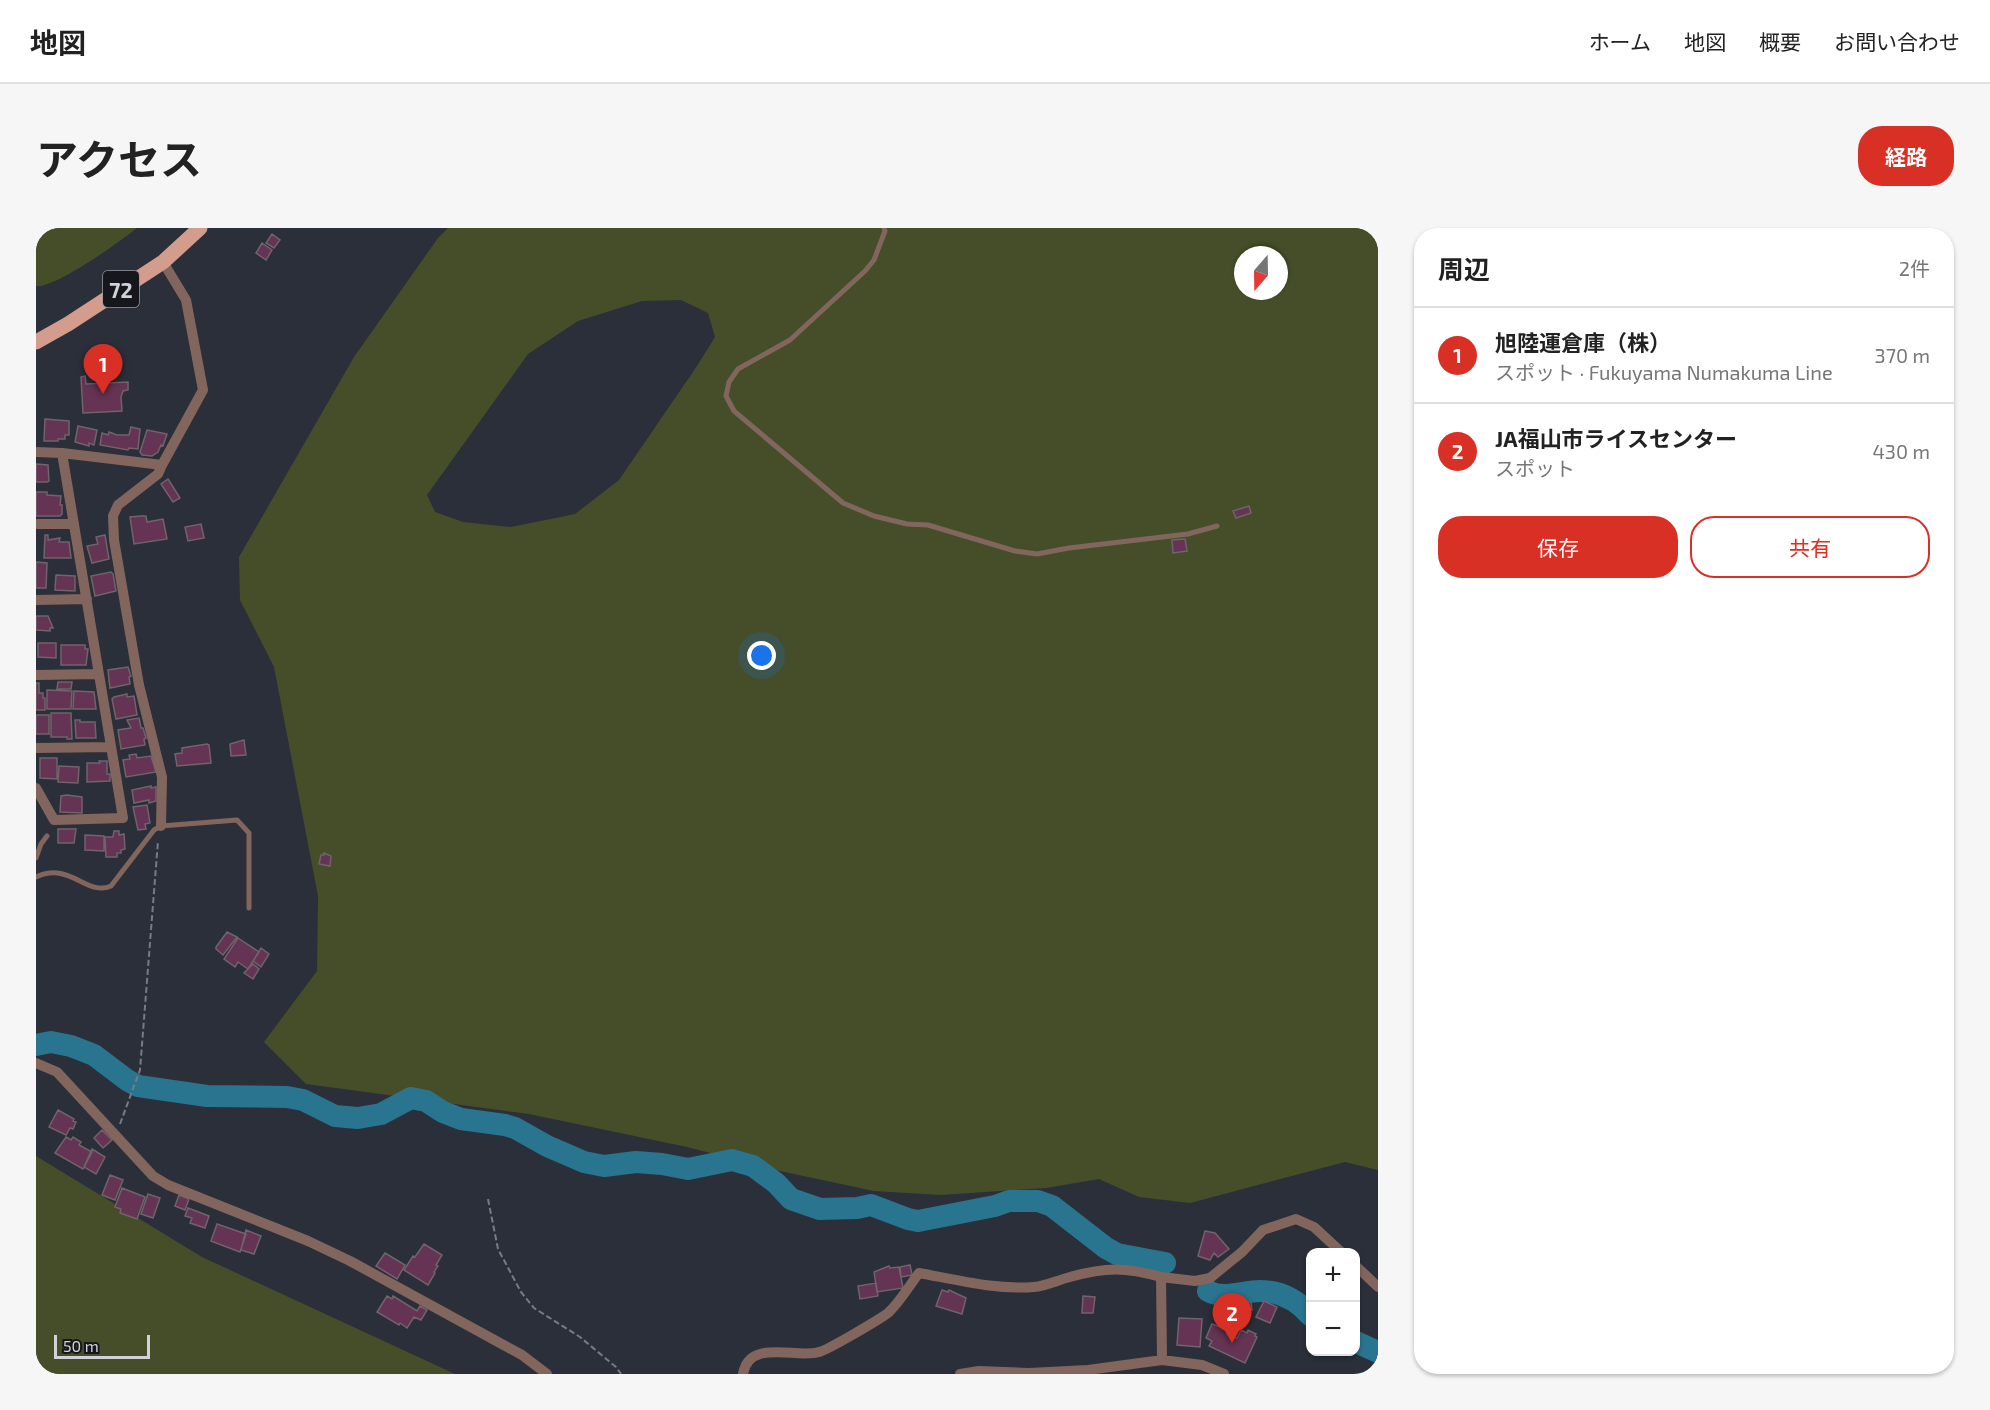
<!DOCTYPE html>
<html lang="ja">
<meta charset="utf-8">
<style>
body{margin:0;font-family:"Exo 2","Noto Sans JP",sans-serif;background:#f6f6f6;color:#222}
.controls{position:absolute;right:18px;bottom:18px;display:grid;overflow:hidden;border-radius:12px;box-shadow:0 2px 4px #0004}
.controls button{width:54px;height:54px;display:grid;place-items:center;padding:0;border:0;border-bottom:2px solid #e0e0e0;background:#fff;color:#222;font:30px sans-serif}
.compass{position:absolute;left:1198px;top:18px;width:54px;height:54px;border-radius:50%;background:#fff;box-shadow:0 2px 4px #0004;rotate:200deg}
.scale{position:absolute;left:18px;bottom:15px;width:96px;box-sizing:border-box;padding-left:6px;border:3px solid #cfd2d9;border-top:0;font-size:16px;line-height:21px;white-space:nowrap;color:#cfd2d9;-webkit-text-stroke:4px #15171c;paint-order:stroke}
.you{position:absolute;left:726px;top:428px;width:21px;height:21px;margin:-15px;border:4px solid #fff;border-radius:50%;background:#1a73e8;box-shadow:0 0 0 9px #1a73e833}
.badge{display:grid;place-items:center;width:39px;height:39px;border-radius:50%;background:#d93025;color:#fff;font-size:20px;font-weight:700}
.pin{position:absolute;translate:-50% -50px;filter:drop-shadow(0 2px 3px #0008)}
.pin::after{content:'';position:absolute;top:32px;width:21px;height:18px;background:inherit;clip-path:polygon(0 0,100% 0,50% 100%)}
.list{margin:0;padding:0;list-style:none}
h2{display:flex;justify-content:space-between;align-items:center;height:78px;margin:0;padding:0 24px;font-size:26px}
h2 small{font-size:20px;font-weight:400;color:#767676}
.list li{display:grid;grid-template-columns:39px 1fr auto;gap:18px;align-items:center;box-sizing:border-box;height:96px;padding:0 24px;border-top:2px solid #e0e0e0}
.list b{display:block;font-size:22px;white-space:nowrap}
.list p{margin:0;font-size:20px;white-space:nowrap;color:#767676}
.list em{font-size:20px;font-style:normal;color:#767676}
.actions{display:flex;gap:12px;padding:18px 24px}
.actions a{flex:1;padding:14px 0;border:2px solid #d93025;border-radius:24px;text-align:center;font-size:21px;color:#d93025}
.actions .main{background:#d93025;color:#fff}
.map{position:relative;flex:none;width:1342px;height:1146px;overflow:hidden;border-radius:24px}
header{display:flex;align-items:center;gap:36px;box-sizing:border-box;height:84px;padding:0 30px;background:#fff;border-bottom:2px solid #e0e0e0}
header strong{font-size:28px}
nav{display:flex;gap:33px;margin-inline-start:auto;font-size:21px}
.intro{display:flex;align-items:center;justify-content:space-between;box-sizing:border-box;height:144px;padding:0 36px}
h1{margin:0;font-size:42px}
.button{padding:15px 27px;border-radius:24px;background:#d93025;color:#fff;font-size:21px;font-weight:700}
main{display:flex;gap:36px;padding:0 36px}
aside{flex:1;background:#fff;border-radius:24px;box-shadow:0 2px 4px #0004}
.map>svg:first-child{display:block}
.green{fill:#454e29;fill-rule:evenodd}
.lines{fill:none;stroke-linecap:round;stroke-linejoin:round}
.river{stroke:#29748f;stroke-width:22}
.building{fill:#653353;stroke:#70636b;stroke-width:1.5}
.path{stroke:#777b83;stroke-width:2;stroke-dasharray:6 3;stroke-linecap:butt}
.service{stroke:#82665e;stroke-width:5}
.minor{stroke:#82665e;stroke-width:10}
.primary{stroke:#d49c8c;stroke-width:15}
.labels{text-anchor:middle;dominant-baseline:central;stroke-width:4.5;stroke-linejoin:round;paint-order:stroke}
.shield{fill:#15171c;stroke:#979aa0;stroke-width:1.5}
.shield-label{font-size:21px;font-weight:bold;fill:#cfd2d9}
</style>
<header>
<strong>地図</strong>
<nav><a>ホーム</a><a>地図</a><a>概要</a><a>お問い合わせ</a></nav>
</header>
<div class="intro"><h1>アクセス</h1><a class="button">経路</a></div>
<main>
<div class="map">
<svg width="1342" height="1146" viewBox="0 0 1342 1146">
<rect width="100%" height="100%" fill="#2b2f39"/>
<path class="green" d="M 0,0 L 101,0 C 85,13 18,61 0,58 Z
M 412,0 L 1342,0 L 1342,942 L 1309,934 L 1154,975 L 1103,969 L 1063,951 L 1010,960 L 905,967 L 838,963 L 744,943 L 651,919 L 493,886 L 270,856 L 228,814 L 281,743 L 282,668 L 238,439 L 204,372 L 203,329 L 318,129 L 402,10 ZM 1207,27 L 1243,27 L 1243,63 L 1207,63 ZM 645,72 L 672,85 L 679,109 L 661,138 L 583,252 L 539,286 L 475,299 L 427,294 L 399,284 L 391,267 L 492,126 L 542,93 L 606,73 Z
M 0,928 L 166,1029 L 419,1146 L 0,1146 Z"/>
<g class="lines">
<path class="river" d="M 0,817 L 15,814 L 35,818 L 58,827 L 91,852 L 102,858 L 171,868 L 251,869 L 267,872 L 299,888 L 322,890 L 345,886 L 375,870 L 390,873 L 407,884 L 425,891 L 469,897 L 479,900 L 511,918 L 548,934 L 568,938 L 600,934 L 626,936 L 652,941 L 696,932 L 717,938 L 740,955 L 755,971 L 784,981 L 821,980 L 835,977 L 872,991 L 882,993 L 959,978 L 973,973 L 1002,973 L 1016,978 L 1070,1020 L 1081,1026 L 1129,1035
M 1172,1063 C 1188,1072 1206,1063 1224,1063 C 1244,1063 1261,1072 1274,1087
M 1320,1114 L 1342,1124"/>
</g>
<path class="building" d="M 236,6 L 244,12 L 238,20 L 230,15 Z
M 226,15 L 236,22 L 230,32 L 220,25 Z
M 49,148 L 50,156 L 92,154 L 92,162 L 87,163 L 85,169 L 86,183 L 47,185 L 45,149 Z
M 9,191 L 33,193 L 33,207 L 29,207 L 29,211 L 22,211 L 22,213 L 8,213 Z
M 42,198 L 61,202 L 58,217 L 53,215 L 53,218 L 39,214 Z
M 95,199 L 104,201 L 102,221 L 93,220 L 92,222 L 64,217 L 66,205 L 72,207 L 73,204 L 81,207 L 93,207 Z
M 111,202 L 131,206 L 127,218 L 125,217 L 122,224 L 116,228 L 106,227 L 104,224 Z
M 0,236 L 12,237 L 13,253 L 11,254 L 0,254 Z
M 132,251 L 144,270 L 137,274 L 125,256 Z
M 0,264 L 11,264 L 11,267 L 25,268 L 24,277 L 26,277 L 26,286 L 24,288 L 0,288 Z
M 1213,278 L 1215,285 L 1200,290 L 1197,283 Z
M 105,288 L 110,288 L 111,294 L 127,291 L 131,311 L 98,316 L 94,289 Z
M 165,296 L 168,310 L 152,313 L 149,299 Z
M 9,307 L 12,307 L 12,312 L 24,310 L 23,314 L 33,314 L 35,330 L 8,330 Z
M 69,307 L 73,331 L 56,335 L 51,318 L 62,316 L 60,309 Z
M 1149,311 L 1151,323 L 1137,325 L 1136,312 Z
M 0,334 L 11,335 L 10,360 L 0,360 Z
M 75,344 L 77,346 L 80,363 L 59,368 L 55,348 Z
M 20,347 L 39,348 L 39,363 L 19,362 Z
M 0,388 L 12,388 L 17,400 L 14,400 L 14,403 L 0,402 Z
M 2,415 L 20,415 L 20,430 L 2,429 Z
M 25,417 L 49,417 L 49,421 L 52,421 L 50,437 L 25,437 Z
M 92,439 L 95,448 L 93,449 L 94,456 L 74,460 L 72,442 Z
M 22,454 L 36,454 L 35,461 L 21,461 Z
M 0,455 L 3,455 L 3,465 L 7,465 L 7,470 L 9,470 L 9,482 L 0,482 Z
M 11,462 L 36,463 L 35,481 L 11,481 Z
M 38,463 L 58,464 L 60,481 L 37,481 Z
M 91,466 L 91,469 L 98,468 L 101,487 L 80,491 L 76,471 L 78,469 Z
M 15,485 L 35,485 L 36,511 L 31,511 L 31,509 L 15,509 Z
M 0,487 L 13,487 L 13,506 L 0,506 Z
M 103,490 L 105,500 L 107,500 L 110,510 L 108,511 L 109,517 L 85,521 L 82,502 L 95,500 L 91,492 Z
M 39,492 L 44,492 L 44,494 L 59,494 L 60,510 L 40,510 Z
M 208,512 L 210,527 L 195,528 L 194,516 Z
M 171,516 L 173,517 L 175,535 L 141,538 L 139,526 L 146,525 L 146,520 Z
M 100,526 L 101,530 L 115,528 L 120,544 L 90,549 L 87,532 L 94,531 L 93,527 Z
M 4,530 L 21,530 L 21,551 L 4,550 Z
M 63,533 L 71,533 L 71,546 L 74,546 L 74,553 L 51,554 L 51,535 L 64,535 Z
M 23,538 L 43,539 L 42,555 L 22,554 Z
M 115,558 L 115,560 L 120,559 L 120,573 L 113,575 L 113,572 L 98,575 L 96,562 Z
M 31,567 L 46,569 L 46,585 L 24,584 L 25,568 Z
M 111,577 L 114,595 L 109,596 L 110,601 L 102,602 L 97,579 Z
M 22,601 L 40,601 L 38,615 L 22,615 Z
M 78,603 L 83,603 L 83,607 L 88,606 L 89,621 L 85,622 L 85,625 L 81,625 L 81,629 L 70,629 L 69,609 L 77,609 Z
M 49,607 L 68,608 L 68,623 L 49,622 Z
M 288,625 L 295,628 L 294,638 L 283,636 L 285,627 L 288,627 Z
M 191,704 L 201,709 L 187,727 L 180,721 L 180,719 Z
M 202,710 L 223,724 L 212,741 L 202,734 L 199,739 L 188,731 Z
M 225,720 L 233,726 L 225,739 L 217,733 Z
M 217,736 L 223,741 L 217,751 L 208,745 Z
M 22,882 L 38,891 L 37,893 L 40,894 L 37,901 L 34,900 L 30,907 L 13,899 Z
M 66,902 L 76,912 L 67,920 L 58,910 Z
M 30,909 L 35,912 L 37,909 L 45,914 L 43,917 L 56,924 L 47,941 L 19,925 Z
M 56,921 L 69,929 L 60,946 L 48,939 Z
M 74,947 L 87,952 L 79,972 L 66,967 Z
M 86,960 L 109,969 L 101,991 L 84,985 L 85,981 L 79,979 Z
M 112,966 L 124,970 L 117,990 L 105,986 Z
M 143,967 L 153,971 L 149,982 L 139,978 Z
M 152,980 L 173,988 L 169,1000 L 154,995 L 156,990 L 149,988 Z
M 181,996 L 210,1006 L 204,1024 L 175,1013 Z
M 210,1002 L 225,1008 L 218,1026 L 205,1022 Z
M 1169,1003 L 1179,1005 L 1193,1021 L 1182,1029 L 1178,1025 L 1174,1032 L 1162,1028 Z
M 388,1016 L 406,1027 L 400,1037 L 402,1038 L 398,1044 L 399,1045 L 392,1057 L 368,1042 L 377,1028 L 379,1029 Z
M 349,1025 L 369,1037 L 361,1051 L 340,1038 Z
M 874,1037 L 876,1047 L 865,1049 L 864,1039 Z
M 853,1038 L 854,1040 L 863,1039 L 867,1060 L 841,1064 L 838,1044 Z
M 840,1055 L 842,1068 L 824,1071 L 822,1058 Z
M 906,1062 L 912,1064 L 913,1062 L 930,1070 L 926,1086 L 900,1078 Z
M 351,1068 L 356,1071 L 357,1068 L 381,1083 L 384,1078 L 391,1082 L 385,1092 L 378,1089 L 371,1100 L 364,1095 L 363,1097 L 341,1084 Z
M 1047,1068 L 1059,1069 L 1057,1085 L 1046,1085 Z
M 1228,1073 L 1241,1079 L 1234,1095 L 1220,1089 Z
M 1215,1074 L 1216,1082 L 1199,1084 L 1198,1077 Z
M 1143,1090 L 1166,1091 L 1164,1119 L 1141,1117 Z
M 1176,1096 L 1193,1102 L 1191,1106 L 1201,1110 L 1205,1102 L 1211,1105 L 1212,1102 L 1220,1106 L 1219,1108 L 1221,1109 L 1209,1135 L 1173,1118 L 1176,1113 L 1170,1110 Z"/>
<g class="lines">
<path class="path" d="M 84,896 L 104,842 L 122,613
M 452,971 L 462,1021 L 485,1064 L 498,1080 L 544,1109 L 580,1139 L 585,1146"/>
<path class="service" d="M 848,0 L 849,3 L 838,32 L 829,43 L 754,112 L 702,141 L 693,154 L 690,168 L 698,183 L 807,275 L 838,288 L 871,296 L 892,297 L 979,323 L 1001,326 L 1033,320 L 1152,306 L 1181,298
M 0,630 L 5,616 L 11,608
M 0,649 C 34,633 51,669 75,658 L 118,602 L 125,598 L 201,592 L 213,605 L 213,680"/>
<path class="minor" d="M 0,224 L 26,225 L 87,590 L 18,592 L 0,560
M 26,225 L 126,237 L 167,162 L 150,72 L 127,34
M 0,296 L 38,296
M 0,372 L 51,371
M 0,447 L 63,446
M 0,520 L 75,519
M 125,598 L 126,549 L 103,457 L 78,312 L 77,288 L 82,277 L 122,246 L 126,237
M 0,835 L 21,844 L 117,948 L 132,957 L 272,1013 L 314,1033 L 486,1127 L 511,1146
M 1320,1038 L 1342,1059
M 1125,1049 L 1159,1053 L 1174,1050 L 1206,1024 L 1227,1002 L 1260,991 L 1278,999 L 1305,1024
M 707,1146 C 713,1110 761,1131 783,1124 C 792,1122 844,1091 852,1085 C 864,1074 873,1058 883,1045 C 921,1052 960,1062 998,1059 C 1010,1058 1022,1052 1034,1049 C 1070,1039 1089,1039 1125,1049 L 1126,1132
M 924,1146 L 943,1143 L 993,1145 L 1052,1142 L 1126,1132 L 1166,1137 L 1188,1146"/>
<path class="primary" d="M 0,114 L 32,96 L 127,34 L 164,0"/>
</g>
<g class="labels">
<rect class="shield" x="67" y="43" width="36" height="36" rx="4.5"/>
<g class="shield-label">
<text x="85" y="61">72</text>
</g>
</g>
</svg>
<div class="controls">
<button>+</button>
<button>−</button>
</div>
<svg class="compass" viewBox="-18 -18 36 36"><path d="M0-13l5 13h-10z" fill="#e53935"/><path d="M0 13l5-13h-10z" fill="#767676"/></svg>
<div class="scale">50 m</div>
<div class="you"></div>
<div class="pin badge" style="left:67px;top:166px">1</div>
<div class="pin badge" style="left:1196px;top:1115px">2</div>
</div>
<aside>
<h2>周辺<small>2件</small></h2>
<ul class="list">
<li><span class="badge">1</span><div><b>旭陸運倉庫（株）</b><p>スポット · Fukuyama Numakuma Line</p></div><em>370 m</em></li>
<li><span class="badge">2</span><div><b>JA福山市ライスセンター</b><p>スポット</p></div><em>430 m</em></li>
</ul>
<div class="actions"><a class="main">保存</a><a>共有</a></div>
</aside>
</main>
